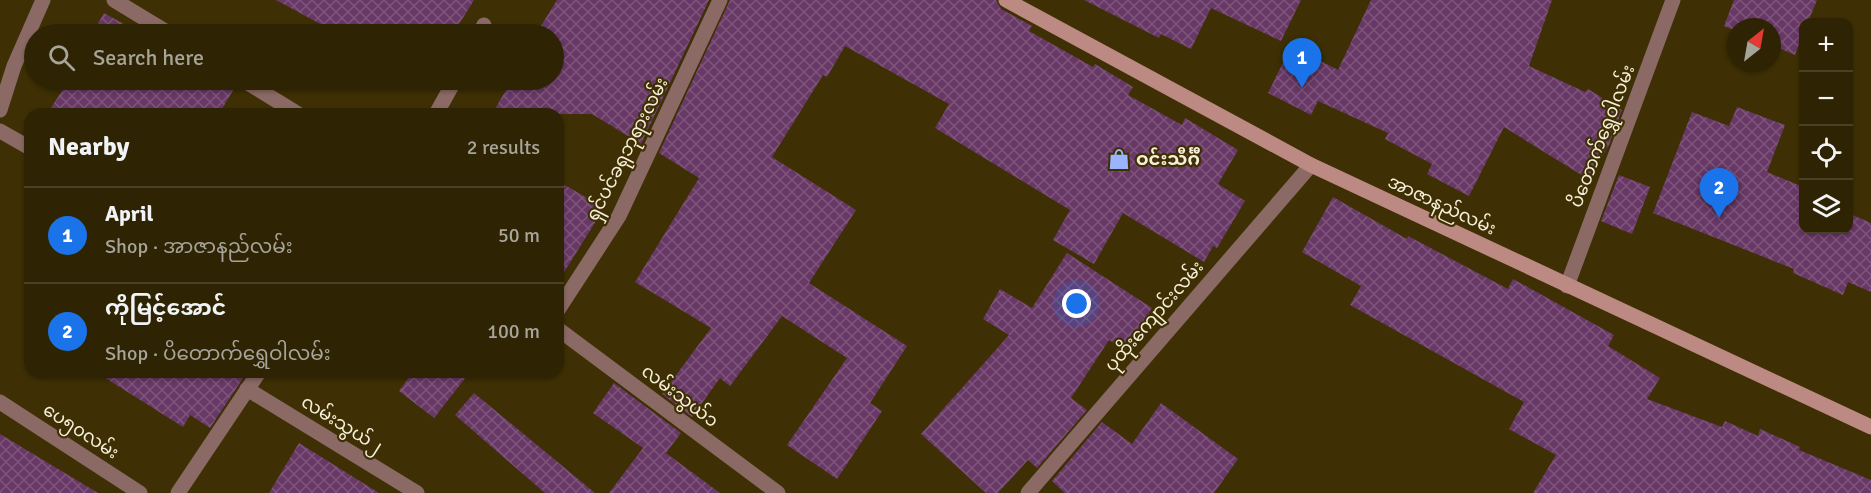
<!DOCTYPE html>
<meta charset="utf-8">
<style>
body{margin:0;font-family:Signika,"Noto Sans Myanmar",sans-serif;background:#362c0d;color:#f1f3f6}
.controls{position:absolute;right:18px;top:18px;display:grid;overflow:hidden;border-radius:12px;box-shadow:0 2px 4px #0004}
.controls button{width:54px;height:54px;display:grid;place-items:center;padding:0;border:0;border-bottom:2px solid #494125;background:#2e2403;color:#f1f3f6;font:30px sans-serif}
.compass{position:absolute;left:1727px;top:18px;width:54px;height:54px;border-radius:50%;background:#2e2403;box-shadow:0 2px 4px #0004;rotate:31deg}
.you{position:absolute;left:1077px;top:304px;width:21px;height:21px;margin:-15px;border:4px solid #fff;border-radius:50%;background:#1a73e8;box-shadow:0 0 0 9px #1a73e833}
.badge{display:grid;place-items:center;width:39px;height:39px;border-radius:50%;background:#1a73e8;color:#fff;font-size:20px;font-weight:700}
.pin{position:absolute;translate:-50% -50px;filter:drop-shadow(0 2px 3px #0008)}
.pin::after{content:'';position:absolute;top:32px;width:21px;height:18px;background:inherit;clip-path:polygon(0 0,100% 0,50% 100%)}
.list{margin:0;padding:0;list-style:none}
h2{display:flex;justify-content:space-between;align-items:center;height:78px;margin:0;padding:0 24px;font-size:26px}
h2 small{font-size:20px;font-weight:400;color:#a7a49a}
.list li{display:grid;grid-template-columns:39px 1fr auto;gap:18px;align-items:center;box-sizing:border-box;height:96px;padding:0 24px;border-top:2px solid #494125}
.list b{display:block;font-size:22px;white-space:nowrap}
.list p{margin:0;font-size:20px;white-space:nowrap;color:#a7a49a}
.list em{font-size:20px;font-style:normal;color:#a7a49a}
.icon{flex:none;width:33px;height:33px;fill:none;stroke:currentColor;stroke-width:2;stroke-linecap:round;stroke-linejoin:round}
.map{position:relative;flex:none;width:1871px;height:493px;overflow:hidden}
.search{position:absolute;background:#2e2403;box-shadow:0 2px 4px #0004;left:24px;top:24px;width:540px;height:66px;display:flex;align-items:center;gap:15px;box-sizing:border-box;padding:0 21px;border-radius:33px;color:#a7a49a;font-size:22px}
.panel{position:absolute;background:#2e2403;box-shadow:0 2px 4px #0004;left:24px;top:108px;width:540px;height:270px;border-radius:18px}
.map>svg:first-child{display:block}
.building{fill:url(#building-cross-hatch)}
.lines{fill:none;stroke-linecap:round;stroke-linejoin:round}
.minor{stroke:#8b6a65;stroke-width:15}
.secondary{stroke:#bc8a82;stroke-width:15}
.labels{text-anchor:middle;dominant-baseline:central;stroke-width:4.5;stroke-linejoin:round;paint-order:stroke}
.street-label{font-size:18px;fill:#f7efd9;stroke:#3e3004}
.poi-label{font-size:18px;font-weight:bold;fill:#f7efd9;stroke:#3e3004;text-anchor:start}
</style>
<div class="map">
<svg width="1871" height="493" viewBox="0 0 1871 493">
<defs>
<pattern id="building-cross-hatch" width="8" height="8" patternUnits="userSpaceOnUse" patternTransform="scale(1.5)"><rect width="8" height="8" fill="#683866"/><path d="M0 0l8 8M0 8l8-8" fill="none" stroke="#7e557b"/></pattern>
</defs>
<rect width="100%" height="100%" fill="#3e3004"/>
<path class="building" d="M 276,0 L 474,0 L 453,34 L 339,34 Z
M 557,0 L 709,0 L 641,144 L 592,114 L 492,114 L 512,80 L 554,80 L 554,34 L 536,34 Z
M 730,0 L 996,0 L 1001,9 L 1032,26 L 1029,31 L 1093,67 L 1095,64 L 1133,87 L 1128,95 L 1182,125 L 1185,118 L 1238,150 L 1218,184 L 1245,201 L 1217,248 L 1213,246 L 1204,262 L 1123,213 L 1094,264 L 1053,240 L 1070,210 L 935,128 L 949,104 L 845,46 L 827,77 L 823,75 L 772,157 L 856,210 L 809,283 L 907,346 L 870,403 L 882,411 L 837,479 L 787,445 L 847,358 L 782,316 L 730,386 L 720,378 L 692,417 L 662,394 L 711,328 L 635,282 L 699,178 L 659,153 Z
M 1084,0 L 1301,0 L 1281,41 L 1211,8 L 1191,49 L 1161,34 L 1159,38 Z
M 1371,0 L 1552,0 L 1529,66 L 1585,92 L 1588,89 L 1622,110 L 1609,145 L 1588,179 L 1504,127 L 1469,196 L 1427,174 L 1432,164 L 1385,139 L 1388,133 L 1318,101 L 1311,115 L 1268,93 L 1291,46 L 1338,70 Z
M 1734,0 L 1817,0 L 1808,22 L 1803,22 L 1803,33 L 1795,55 L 1772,45 L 1772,27 L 1736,27 L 1736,31 L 1724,26 Z
M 104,13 L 142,34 L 92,34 Z
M 69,80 L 221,80 L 235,87 L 219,114 L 47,114 Z
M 1737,107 L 1785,125 L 1767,172 L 1803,187 L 1803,230 L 1848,230 L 1848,213 L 1871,223 L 1871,292 L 1848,282 L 1843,295 L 1793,273 L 1794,269 L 1653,213 L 1692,112 L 1729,126 Z
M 1619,175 L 1650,187 L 1632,234 L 1601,221 Z
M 558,181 L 604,208 L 558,282 Z
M 1333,197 L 1407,239 L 1408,236 L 1508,289 L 1513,279 L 1614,335 L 1608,346 L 1660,378 L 1647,399 L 1722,427 L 1725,421 L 1758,436 L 1760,429 L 1800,447 L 1799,450 L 1871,480 L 1871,493 L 1533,493 L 1556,455 L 1509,429 L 1524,402 L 1350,305 L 1361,286 L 1302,252 Z
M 1067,253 L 1152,308 L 1125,350 L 1109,340 L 1071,398 L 1087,410 L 1037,468 L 1028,460 L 998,493 L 986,493 L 921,434 L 1009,335 L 983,319 L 1000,289 L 1032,308 Z
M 96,372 L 247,372 L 210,428 L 190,415 L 183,427 Z
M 413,372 L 470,372 L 434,418 L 399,391 Z
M 614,383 L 681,433 L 666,453 L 720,493 L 609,493 L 643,448 L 593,413 Z
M 474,393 L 595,493 L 545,493 L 455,415 Z
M 1161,403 L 1238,459 L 1214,493 L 1065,493 L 1052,481 L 1102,422 L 1132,444 Z
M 0,434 L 98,493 L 0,493 Z
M 299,443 L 379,493 L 269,493 Z"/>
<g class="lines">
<path class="minor" d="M 114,0 L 170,34
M 479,34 L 484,25
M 243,80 L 298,114
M 0,110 L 14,66 L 43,0
M 436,114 L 455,80
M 0,131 L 30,148
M 1567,286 L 1673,0
M 558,310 L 619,216 L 720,0
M 558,329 L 778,493
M 247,389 L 417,493
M 0,402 L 140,493
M 178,493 L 259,372
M 1028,493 L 1311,165"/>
<path class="secondary" d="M 1006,0 L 1311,165 L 1871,427"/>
</g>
<defs>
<symbol id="shop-bare" viewBox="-9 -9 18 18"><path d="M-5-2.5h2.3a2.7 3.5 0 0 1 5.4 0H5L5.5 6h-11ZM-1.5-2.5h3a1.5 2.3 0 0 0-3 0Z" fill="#9bb5fd" stroke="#3e3004" stroke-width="2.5" paint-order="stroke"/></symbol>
</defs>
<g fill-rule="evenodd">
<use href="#shop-bare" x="1104" y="144" width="30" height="30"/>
</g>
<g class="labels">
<g class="street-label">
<text transform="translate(1602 136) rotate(-69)">ပိတောက်ရွှေဝါလမ်း</text>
<text transform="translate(627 149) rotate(-63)">ရှင်ပင်ခရုဘုရားလမ်း</text>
<text transform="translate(1442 205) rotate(25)">အာဇာနည်လမ်း</text>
<text transform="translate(1154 316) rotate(-49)">ပုထိုးကျောင်းလမ်း</text>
<text transform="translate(680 396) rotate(37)">လမ်းသွယ်၁</text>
<text transform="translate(342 424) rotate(32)">လမ်းသွယ်၂</text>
<text transform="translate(81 431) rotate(33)">ပေ၅၀လမ်း</text>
</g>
<g class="poi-label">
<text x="1136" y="159">ဝင်းသီင်္ဂီ</text>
</g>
</g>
</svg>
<div class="controls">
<button>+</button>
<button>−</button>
<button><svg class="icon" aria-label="locate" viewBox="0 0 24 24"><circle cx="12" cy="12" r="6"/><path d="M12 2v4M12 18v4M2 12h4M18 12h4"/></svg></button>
<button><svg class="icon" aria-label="layers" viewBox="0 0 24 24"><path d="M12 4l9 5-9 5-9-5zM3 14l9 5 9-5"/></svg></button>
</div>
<svg class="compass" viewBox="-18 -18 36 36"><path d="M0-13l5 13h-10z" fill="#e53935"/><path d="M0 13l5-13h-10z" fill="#a7a49a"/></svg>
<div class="you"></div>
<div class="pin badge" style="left:1302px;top:88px">1</div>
<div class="pin badge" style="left:1719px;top:218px">2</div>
<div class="search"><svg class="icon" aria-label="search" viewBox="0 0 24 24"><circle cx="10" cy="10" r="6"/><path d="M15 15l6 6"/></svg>Search here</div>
<section class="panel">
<h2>Nearby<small>2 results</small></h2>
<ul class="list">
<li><span class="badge">1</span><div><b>April</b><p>Shop · အာဇာနည်လမ်း</p></div><em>50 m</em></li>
<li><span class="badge">2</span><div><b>ကိုမြင့်အောင်</b><p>Shop · ပိတောက်ရွှေဝါလမ်း</p></div><em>100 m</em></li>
</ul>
</section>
</div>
